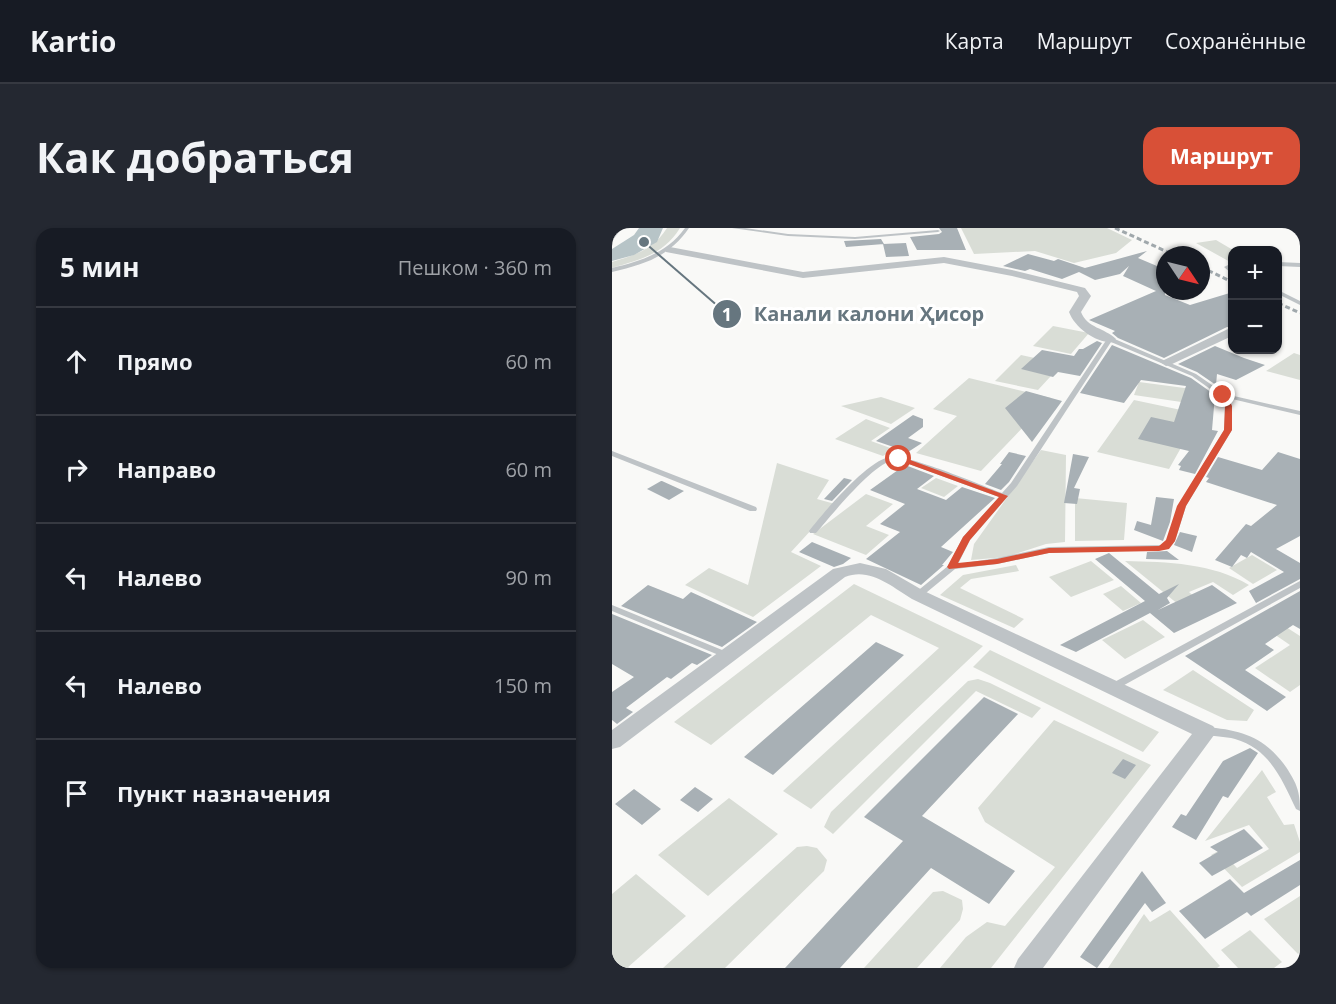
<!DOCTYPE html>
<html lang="ru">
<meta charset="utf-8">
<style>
body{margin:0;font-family:"Open Sans",sans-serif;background:#242831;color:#f1f3f6}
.controls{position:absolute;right:18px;top:18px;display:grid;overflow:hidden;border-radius:12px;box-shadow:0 2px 4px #0004}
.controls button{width:54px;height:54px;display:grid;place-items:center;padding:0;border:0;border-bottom:2px solid #363941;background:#171b24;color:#f1f3f6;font:30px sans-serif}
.compass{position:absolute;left:544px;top:18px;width:54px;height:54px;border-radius:50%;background:#171b24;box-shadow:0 2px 4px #0004;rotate:125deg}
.stop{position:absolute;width:18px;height:18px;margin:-14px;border:4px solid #d85037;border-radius:50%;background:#fff}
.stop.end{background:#d85037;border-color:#fff;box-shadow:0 2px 6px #0008}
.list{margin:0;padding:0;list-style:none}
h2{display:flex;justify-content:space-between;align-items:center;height:78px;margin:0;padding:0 24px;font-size:26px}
h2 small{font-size:20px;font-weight:400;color:#9ea1a6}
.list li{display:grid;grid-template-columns:39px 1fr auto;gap:18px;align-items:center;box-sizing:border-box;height:108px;padding:0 24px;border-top:2px solid #363941}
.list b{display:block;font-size:22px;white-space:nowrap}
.list em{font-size:20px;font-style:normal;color:#9ea1a6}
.icon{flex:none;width:33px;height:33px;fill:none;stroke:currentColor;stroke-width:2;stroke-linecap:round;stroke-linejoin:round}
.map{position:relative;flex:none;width:688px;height:740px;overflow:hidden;border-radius:18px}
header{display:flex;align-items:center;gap:36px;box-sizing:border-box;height:84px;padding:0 30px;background:#171b24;border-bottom:2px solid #363941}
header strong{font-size:28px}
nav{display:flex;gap:33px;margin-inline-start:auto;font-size:21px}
.intro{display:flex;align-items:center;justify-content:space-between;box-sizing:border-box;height:144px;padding:0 36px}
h1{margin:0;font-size:42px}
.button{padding:15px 27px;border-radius:18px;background:#d85037;color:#fff;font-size:21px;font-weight:700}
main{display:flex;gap:36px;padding:0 36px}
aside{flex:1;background:#171b24;border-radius:18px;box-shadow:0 2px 4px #0004}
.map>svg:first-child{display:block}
.green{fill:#d9ddd6}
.water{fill:#b7c4c7}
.building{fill:#a8b0b5}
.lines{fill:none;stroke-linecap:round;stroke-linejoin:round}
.lane{fill:#bec3c6;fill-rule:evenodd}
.street{fill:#bec3c6;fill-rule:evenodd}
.rail{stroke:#a0a8ac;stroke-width:3;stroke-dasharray:5 3;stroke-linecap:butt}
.route{fill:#d85037}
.leader{fill:none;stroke:#66767f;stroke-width:2}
.callout-dot{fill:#66767f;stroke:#fff;stroke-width:2}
.mark-label{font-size:18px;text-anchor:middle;font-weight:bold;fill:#fff}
.callout-label{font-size:20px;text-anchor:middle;font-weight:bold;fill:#66767f;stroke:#fff;stroke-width:6;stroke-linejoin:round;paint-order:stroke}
</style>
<header>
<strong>Kartio</strong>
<nav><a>Карта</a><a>Маршрут</a><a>Сохранённые</a></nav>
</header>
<div class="intro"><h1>Как добраться</h1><a class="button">Маршрут</a></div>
<main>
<aside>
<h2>5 мин<small>Пешком · 360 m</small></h2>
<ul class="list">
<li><svg class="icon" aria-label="ahead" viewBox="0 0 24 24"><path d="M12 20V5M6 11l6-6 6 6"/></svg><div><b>Прямо</b></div><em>60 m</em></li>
<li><svg class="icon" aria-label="right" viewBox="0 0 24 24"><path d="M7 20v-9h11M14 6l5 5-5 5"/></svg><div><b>Направо</b></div><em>60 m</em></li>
<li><svg class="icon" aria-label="left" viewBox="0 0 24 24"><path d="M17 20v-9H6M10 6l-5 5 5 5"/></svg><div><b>Налево</b></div><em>90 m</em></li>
<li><svg class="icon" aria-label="left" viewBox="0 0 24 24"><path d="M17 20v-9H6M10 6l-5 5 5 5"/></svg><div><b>Налево</b></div><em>150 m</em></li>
<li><svg class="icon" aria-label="arrive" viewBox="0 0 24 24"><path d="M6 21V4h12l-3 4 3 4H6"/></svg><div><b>Пункт назначения</b></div></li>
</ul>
</aside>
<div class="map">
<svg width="688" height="740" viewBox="0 0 688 740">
<rect width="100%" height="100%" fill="#f9f9f7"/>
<path class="green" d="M 55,0 L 68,0 C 51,27 29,31 0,40 L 0,34 C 23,27 42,21 55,0 Z
M 349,0 L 495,0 L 520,12 L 504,25 L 462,35 L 423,23 L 362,26 Z
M 604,12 L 621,22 L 620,35 L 584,15 Z
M 441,98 L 477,105 L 459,126 L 421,118 Z
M 682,125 L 688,127 L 688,152 L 654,143 Z
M 409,127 L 450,136 L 426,162 L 383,153 Z
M 357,150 L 439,170 L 369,243 L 304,225 L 345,188 L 321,181 Z
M 527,154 L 580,161 L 576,175 L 522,167 Z
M 269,169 L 303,180 L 279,196 L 229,178 Z
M 522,172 L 588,186 L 557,241 L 485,224 Z
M 254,191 L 278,200 L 259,213 L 281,221 L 271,228 L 223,211 Z
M 429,222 L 454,227 L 453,314 L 434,316 L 394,329 L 359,332 L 362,316 Z
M 165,235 L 217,252 L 205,271 L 223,276 L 179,324 L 209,338 L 141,389 L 73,357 L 97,340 L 136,357 Z
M 324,250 L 346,258 L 332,269 L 309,260 Z
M 254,266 L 281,276 L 254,298 L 277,307 L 254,327 L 201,306 Z
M 463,270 L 515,275 L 512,312 L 463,313 Z
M 640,327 L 665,342 L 641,356 L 617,340 Z
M 479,333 L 502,352 L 459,369 L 437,349 Z
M 513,333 C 556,334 600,335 637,357 L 621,367 L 601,354 L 577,364 L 588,374 L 572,381 Z
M 404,337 L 407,343 L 359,351 L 348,360 L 412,391 L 402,400 L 328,367 L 351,347 Z
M 242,356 L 371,418 L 199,581 L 171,563 L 327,420 L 259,387 L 99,517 L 62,494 Z
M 509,358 L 529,375 L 511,383 L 491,366 Z
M 657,388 L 688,408 L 688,457 L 678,464 L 643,440 L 678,417 L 646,395 Z
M 531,392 L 553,409 L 513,431 L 490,412 Z
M 378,422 L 547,504 L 531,524 L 361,439 Z
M 581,442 L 642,482 L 635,493 L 615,492 L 551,462 Z
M 366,451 L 378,455 L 429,480 L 420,490 L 364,463 L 221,606 L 212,599 L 219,584 L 356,453 Z
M 442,492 L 539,537 L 379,740 L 328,740 L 354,709 L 375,694 L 393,698 L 443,639 L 373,594 L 366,580 Z
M 650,542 L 664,564 L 655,569 L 672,597 L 682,596 L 688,614 L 688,624 L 630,659 L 599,627 L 608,622 L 625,640 L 657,621 L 637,597 L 593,613 Z
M 117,570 L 166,606 L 96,668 L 46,627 Z
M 195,618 L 205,620 L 215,632 L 212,643 L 113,740 L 51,740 L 185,619 Z
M 24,646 L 74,688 L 15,740 L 0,740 L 0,666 Z
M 331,663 L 350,672 L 351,681 L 348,692 L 305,740 L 252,740 L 321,664 Z
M 688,668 L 688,724 L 686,726 L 652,691 Z
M 558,682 L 608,738 L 605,740 L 496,740 L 532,686 L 538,694 Z
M 638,702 L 670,734 L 662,740 L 626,740 L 609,722 Z"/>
<path class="water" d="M 27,0 L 51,0 L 45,14 L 22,27 L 0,33 L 0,21 L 22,7 Z"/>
<path class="building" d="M 327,0 L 345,0 L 354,22 L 305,22 L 298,9 L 327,6 L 330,4 Z
M 269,11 L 272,16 L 234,19 L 232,13 Z
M 294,15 L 297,28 L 274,29 L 271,16 Z
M 535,23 L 526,30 L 552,41 L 548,43 L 553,45 L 553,67 L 578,77 L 621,64 L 621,99 L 615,99 L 552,130 L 506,110 L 500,105 L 503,103 L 477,92 L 544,63 L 511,48 L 517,38 L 508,46 L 483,52 L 467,44 L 450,51 L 418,41 L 413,43 L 391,38 L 416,26 L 442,33 L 446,31 L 473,40 Z
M 485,113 L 490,115 L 468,148 L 446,144 L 441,149 L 409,141 L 430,122 L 462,128 L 467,121 L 471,121 Z
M 500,117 L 579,150 L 603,167 L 600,202 L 606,203 L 583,246 L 567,242 L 569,238 L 566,237 L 577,223 L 526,211 L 539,189 L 562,194 L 574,158 L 529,152 L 512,175 L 468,165 Z
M 603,118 L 632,130 L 653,137 L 624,152 L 605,146 L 604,157 L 585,144 L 566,136 Z
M 414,163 L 450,173 L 420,214 L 393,180 Z
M 301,187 L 311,191 L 311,199 L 296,210 L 310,215 L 296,224 L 264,213 Z
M 397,224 L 414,228 L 397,254 L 389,262 L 373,256 L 390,236 L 388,236 Z
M 666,224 L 688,231 L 688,308 L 664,321 L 688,335 L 688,351 L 644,375 L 637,363 L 672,344 L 639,324 L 635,330 L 629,327 L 620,339 L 603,332 L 634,296 L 639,298 L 665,277 L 594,254 L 597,250 L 594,249 L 606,229 L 650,242 Z
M 461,226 L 477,229 L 462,260 L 468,261 L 465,276 L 452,275 Z
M 293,237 L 322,248 L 305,261 L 334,272 L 350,259 L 383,270 L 329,319 L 341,324 L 330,337 L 332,337 L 309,357 L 254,331 L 288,304 L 268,296 L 293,276 L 258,262 Z
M 232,250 L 240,252 L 220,273 L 212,271 Z
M 49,253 L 50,253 L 72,263 L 57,272 L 35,261 Z
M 544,269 L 562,271 L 558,294 L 551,313 L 522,302 L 525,293 L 539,297 Z
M 568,304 L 585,308 L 580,324 L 562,317 Z
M 200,314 L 239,330 L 231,336 L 222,339 L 187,324 Z
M 555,323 L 567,332 L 534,331 L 535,324 Z
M 497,325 L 547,366 L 567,356 L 555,370 L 558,375 L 546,382 L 600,357 L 625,375 L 562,405 L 538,385 L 464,424 L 448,417 L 533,373 L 483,331 Z
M 36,357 L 71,371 L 79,364 L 145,394 L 110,419 L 9,378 Z
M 688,363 L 688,401 L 681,397 L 653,416 L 662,422 L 633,442 L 674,469 L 655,483 L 573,428 Z
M 0,386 L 100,427 L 85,437 L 80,435 L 59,451 L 55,449 L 14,480 L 21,484 L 5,496 L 0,492 L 0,464 L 22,449 L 0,436 Z
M 264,414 L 292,427 L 161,547 L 132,529 Z
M 372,469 L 406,486 L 310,588 L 403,643 L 377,676 L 319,640 L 228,740 L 173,740 L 291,613 L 252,589 Z
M 638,520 L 646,525 L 616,570 L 611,568 L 584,612 L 560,599 L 569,586 L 574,588 L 611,533 Z
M 511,531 L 524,537 L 513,551 L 500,545 Z
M 83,559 L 101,571 L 86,584 L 68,572 Z
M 22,561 L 49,581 L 30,597 L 3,576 Z
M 632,601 L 651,620 L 600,648 L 587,635 L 606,624 L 598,619 Z
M 688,632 L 688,657 L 639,688 L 635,684 L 593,711 L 567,683 L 618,651 L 632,665 Z
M 530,643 L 554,675 L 540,684 L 533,675 L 485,740 L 468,729 Z"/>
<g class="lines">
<path class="lane" d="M 6,0 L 10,0 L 0,13 L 0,8 Z
M 73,0 L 77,0 C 57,29 33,36 0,44 L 0,40 C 29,33 55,25 73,0 Z
M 120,0 L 133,0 L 176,6 L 243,9 L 326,2 L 328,3 L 326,4 L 243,11 L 176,8 Z
M 666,34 L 688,35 L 688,39 L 666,38 Z
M 620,35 L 620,39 L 618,39 L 620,42 L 620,46 L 612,39 Z
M 666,62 L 688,73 L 688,77 L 666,66 Z
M 498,109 L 584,146 L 613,166 L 688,183 L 688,187 L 616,170 L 619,178 L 620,202 L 574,278 L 563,313 L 556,321 L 437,325 L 385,336 L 343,341 L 309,369 L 303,369 L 302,367 L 303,365 L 336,338 L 351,309 L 387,269 L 297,236 C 292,234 285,231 279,233 C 259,238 219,288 204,305 L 198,305 L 197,303 C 212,284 254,234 277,229 C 294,225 369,257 390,265 L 399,255 L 495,111 ZM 499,114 L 580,148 L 608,168 L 613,178 L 612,202 L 566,278 L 555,312 L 551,317 L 437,319 L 385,330 L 346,336 L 358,312 L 405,258 Z
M 0,223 L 144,279 L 145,281 L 144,283 L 138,283 L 0,228 Z
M 688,353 L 688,360 L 505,461 L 497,461 L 496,459 L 497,457 Z
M 0,377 L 120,426 L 122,428 L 120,430 L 114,430 L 0,383 Z
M 594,499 C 629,502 653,509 674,539 C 685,556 688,563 688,583 L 684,581 C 670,552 658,521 623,511 C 613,508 601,509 590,506 L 589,503 L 590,500 Z"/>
<path class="street" d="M 58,19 L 191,44 L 332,29 L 400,42 L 473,60 L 479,68 L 469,84 C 475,100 493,100 504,111 L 502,114 C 485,116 463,100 457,84 L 467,68 L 465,64 L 400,48 L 332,35 L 191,50 L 54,24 L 54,20 Z
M 616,101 L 620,101 L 620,108 L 558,137 L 554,138 L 548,134 Z
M 248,335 L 274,341 L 312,363 L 601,498 L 605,503 L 431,740 L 402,740 L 406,731 L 580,506 L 300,371 C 280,359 258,339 233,349 L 8,519 L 0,521 L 0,502 L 221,341 Z"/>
<path class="rail" d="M 503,0 L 562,27
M 589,39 L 620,54
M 666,75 L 688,85"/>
</g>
<path class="route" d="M 609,165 L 614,165 L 620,178 L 620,202 L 574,278 L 563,313 L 557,321 L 547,323 L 437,325 L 385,336 L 337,341 L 335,339 L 351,309 L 387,269 L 283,231 L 290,229 L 396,268 L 358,312 L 346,335 L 385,331 L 437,320 L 547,318 L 554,312 L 565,278 L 612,202 L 613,178 Z"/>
<path class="leader" d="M32 14L115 86"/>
<g class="callout-dot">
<circle cx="32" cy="14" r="6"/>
<circle cx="115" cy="86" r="15"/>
</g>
<g class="mark-label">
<text x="115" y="93">1</text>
</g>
<g class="callout-label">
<text x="257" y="93">Канали калони Ҳисор</text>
</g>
</svg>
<div class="controls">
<button>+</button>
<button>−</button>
</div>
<svg class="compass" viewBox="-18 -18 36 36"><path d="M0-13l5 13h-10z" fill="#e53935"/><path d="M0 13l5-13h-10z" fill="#9ea1a6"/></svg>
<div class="stop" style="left:287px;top:231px"></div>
<div class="stop end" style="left:611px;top:167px"></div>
</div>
</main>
